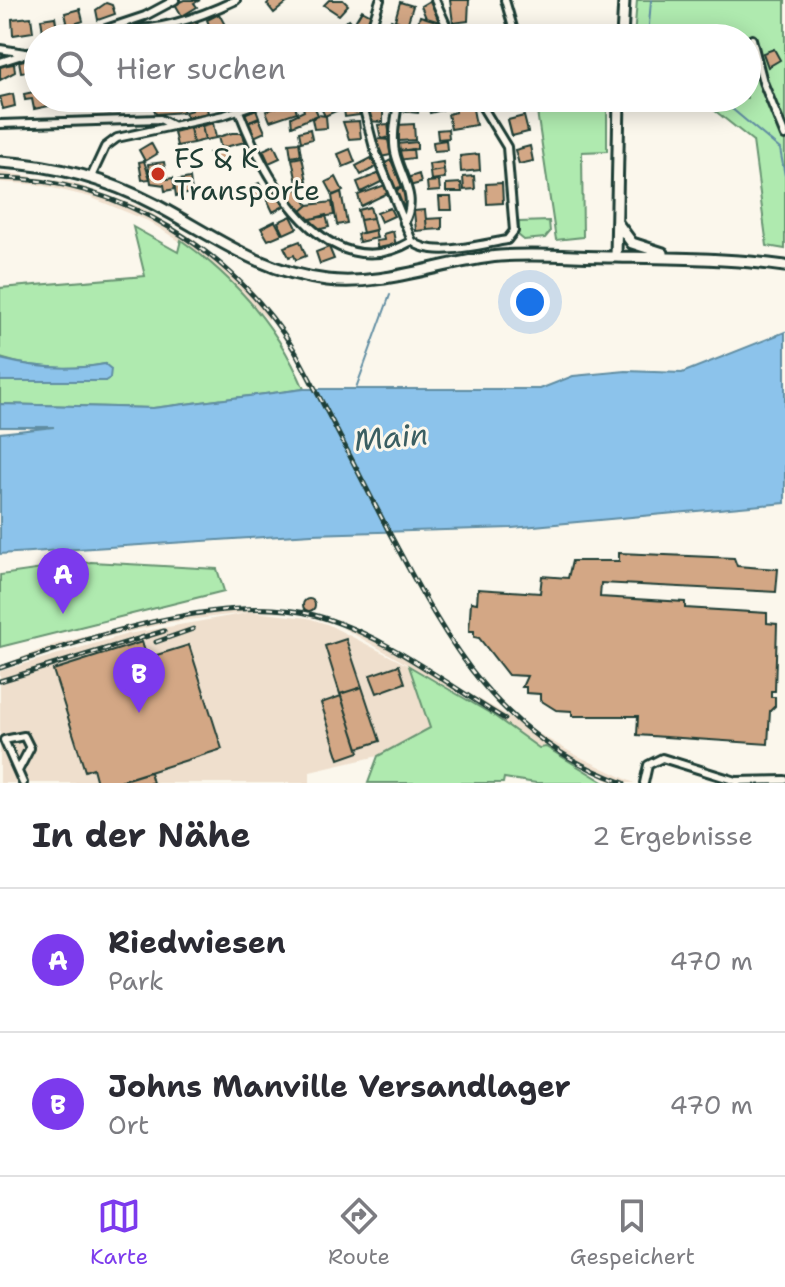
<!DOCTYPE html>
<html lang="de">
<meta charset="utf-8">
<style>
body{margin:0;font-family:"Shantell Sans",sans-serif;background:#f2f2f3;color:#2b2b33}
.you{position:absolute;left:530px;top:302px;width:28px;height:28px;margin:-20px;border:6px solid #fff;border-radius:50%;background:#1a73e8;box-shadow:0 0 0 12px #1a73e833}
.badge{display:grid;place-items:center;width:52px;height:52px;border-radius:50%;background:#7c3aed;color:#fff;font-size:26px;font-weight:700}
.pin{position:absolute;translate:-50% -66px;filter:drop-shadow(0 2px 4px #0008)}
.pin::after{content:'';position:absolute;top:42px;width:28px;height:24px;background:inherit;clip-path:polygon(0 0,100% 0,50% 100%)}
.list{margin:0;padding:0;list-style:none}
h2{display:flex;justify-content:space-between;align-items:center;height:104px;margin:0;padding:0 32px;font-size:34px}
h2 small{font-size:26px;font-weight:400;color:#7c7c81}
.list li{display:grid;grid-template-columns:52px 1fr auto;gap:24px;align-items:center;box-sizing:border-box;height:144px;padding:0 32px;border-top:2px solid #e1e1e2}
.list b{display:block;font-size:30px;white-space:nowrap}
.list p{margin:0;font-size:26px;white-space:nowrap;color:#7c7c81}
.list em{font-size:26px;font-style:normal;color:#7c7c81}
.icon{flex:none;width:44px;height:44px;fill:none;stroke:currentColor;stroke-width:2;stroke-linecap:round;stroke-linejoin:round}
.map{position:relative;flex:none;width:785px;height:783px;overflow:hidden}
.search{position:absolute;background:#fff;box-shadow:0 4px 20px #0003;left:24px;right:24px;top:24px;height:88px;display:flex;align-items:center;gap:20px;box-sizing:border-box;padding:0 28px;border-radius:44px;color:#7c7c81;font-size:30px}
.sheet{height:392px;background:#fff}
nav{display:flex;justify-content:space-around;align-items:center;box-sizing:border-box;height:112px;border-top:2px solid #e1e1e2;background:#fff;font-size:22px;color:#7c7c81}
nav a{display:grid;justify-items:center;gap:4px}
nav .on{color:#7c3aed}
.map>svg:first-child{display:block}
.built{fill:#efdfcd}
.green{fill:#afeaaf;stroke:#679472;stroke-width:2}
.water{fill:#8cc3eb;stroke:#608da2;stroke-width:2}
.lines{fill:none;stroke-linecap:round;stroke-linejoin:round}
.stream{stroke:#608da2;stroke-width:2}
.building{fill:#d3a785;stroke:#1f3d34;stroke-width:2}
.street-casing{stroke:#1f3d34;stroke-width:12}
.secondary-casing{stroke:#1f3d34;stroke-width:15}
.street{stroke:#fbf7ec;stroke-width:6}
.secondary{stroke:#fbf7ec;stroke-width:9}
.rail-casing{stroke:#1f3d34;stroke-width:5}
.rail{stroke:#fbf7ec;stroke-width:2;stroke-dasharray:6;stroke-linecap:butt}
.poi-dot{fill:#c8321e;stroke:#fbf7ec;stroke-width:3}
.labels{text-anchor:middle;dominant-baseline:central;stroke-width:6;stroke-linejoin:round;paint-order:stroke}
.poi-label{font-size:28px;fill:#1f3d34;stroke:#fbf7ec;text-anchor:start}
.water-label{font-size:30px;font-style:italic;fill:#3a5e62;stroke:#fbf7ec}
</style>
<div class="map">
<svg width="785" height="783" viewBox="0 0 785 783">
<rect width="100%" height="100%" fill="#fbf7ec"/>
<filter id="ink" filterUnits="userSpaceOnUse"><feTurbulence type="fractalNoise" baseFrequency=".0125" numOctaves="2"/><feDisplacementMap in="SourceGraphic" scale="16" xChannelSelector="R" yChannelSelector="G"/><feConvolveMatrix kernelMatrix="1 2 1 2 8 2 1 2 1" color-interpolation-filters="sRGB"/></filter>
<g filter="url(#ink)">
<path class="built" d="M 0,172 L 73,183 L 143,208 L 195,240 L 251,289 L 273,316 L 268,320 L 204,257 L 148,221 L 90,197 L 40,185 L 0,182 Z
M 267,606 L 340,620 L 331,623 L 297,613 L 254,612 L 308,618 L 327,624 L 409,666 L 430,728 L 378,756 L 310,772 L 310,783 L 0,783 L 0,671 L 128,634 L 253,612 L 171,622 L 89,641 L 0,669 L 0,666 L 53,645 L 157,618 Z
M 350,625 L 574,754 L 634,783 L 613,783 L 547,747 L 540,748 L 474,702 L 343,628 Z"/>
<path class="green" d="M 637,0 L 785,0 L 785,249 L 767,246 L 753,141 L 699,98 L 747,98 L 747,38 L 634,38 Z
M 535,98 L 607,98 L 607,151 L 582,152 L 583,237 L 556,240 Z
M 549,221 L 550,232 L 545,238 L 524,240 L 518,235 L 519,222 Z
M 133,227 L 178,252 L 181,240 C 236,279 278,327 304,389 L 153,408 L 0,404 L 0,381 L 105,381 L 105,364 C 69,371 35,369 0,358 L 0,288 L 145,276 Z
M 91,562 L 217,569 L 224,591 L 0,647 L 0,575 Z
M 409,666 L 493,715 L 539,748 L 546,747 L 605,783 L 536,783 L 504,778 L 503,783 L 368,783 L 378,756 L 430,728 Z"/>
<path class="water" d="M 785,332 L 785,503 L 512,528 L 312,534 L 0,554 L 0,433 L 54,427 L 0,427 L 0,404 L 153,408 L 304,389 L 540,389 L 573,376 L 626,371 L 682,373 Z
M 0,359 C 36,368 69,371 105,364 L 111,369 L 110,378 L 105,381 L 0,381 Z"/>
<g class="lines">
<path class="stream" d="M 648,38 L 651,0
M 719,98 L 780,149 L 785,176
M 356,388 L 390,295"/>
</g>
<path class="building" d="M 184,0 L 200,0 L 194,3 L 197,7 L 182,16 L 175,4 Z
M 271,0 L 287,0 L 289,1 L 274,13 L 267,4 Z
M 329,0 L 343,0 L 348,5 L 339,15 L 324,5 Z
M 431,0 L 439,22 L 426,18 L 421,6 Z
M 450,0 L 469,0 L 468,21 L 453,23 Z
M 400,2 L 413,6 L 407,25 L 395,20 Z
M 106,3 L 112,5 L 115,14 L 98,20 L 96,10 Z
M 80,9 L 83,21 L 68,26 L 65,13 Z
M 362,10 L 371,15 L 365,26 L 356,20 Z
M 219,14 L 225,25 L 212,32 L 207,20 Z
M 420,16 L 440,22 L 436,35 L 416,29 Z
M 31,17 L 33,32 L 13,35 L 12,19 Z
M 55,17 L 57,29 L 43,32 L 41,19 Z
M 349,19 L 359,31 L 345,38 L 338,27 Z
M 377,19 L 389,25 L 383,38 L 370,33 Z
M 391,20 L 410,28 L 409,38 L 386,32 Z
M 197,21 L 200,35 L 184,38 L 181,26 Z
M 332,25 L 339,36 L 337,38 L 314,38 Z
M 174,28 L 176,38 L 157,38 L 156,33 Z
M 774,49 L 780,60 L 768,67 L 763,53 Z
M 38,58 L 38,70 L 21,72 L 19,61 Z
M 14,64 L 15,72 L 0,80 L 0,66 Z
M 38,91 L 38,98 L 47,98 L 49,106 L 34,109 L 32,99 L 25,100 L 24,94 Z
M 13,94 L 15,106 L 3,109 L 0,97 Z
M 66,98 L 80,98 L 82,103 L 68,107 Z
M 167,98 L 178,98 L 184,112 L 156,114 L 152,104 Z
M 178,98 L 191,98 L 193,104 L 182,108 Z
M 358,98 L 359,105 L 343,108 L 341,100 Z
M 375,98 L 394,102 L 393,111 L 372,111 Z
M 438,98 L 442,110 L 430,113 L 426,101 Z
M 312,101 L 318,115 L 292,126 L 291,117 L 304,111 L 302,104 Z
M 401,101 L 420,102 L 418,113 L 401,111 Z
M 293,102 L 297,112 L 270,121 L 266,111 Z
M 206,103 L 208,113 L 187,117 L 185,112 L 192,110 L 191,106 Z
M 335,103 L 338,110 L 325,116 L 321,108 Z
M 466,104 L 467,109 L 473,109 L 476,125 L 451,129 L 448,114 L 456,112 L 455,105 Z
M 358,106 L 360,115 L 345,117 L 344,109 Z
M 256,109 L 259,117 L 247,122 L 244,114 Z
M 366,111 L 383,111 L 383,122 L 366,121 Z
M 318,115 L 326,116 L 327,128 L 314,129 L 312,119 Z
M 524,116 L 528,132 L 512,136 L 508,120 Z
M 259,118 L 265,132 L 254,137 L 248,123 Z
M 359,121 L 361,138 L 349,139 L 343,122 Z
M 213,123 L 216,138 L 205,140 L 202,126 Z
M 388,124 L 390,137 L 381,139 L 378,125 Z
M 414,124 L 415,140 L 399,141 L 397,125 Z
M 202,126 L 205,140 L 193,143 L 190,128 Z
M 190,128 L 193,143 L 177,146 L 174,132 Z
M 310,129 L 312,139 L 301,142 L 299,132 Z
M 448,129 L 449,138 L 438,139 L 437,130 Z
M 232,133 L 243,133 L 245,142 L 221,148 L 218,137 Z
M 381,139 L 388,140 L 391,155 L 380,157 L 374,140 Z
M 446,140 L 447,150 L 434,151 L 433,142 Z
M 299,142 L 301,155 L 291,157 L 289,143 Z
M 417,142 L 417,149 L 397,151 L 397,144 Z
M 151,143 L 157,154 L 145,161 L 139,150 Z
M 274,145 L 280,158 L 269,163 L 263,150 Z
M 530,146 L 533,161 L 519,164 L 515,150 Z
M 225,149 L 227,161 L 211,165 L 209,153 Z
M 350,149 L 355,162 L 343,167 L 338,154 Z
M 413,149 L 414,158 L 398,160 L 397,151 Z
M 479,154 L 480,170 L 461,172 L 460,156 Z
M 254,155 L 256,165 L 244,167 L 242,157 Z
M 302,157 L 307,181 L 297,183 L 292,159 Z
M 371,158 L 376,167 L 361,175 L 356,166 Z
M 391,160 L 402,186 L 393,190 L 382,165 Z
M 144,161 L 150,179 L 142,180 L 139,162 Z
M 164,162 L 167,179 L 173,178 L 175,189 L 165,191 L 164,185 L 151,183 L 148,164 Z
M 443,162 L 444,170 L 430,172 L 429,164 Z
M 444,170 L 445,178 L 431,180 L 430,172 Z
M 380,173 L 383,181 L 361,192 L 357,182 Z
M 419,174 L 421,183 L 409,186 L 407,178 Z
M 474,176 L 475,189 L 464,190 L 463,177 Z
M 336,177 L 343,191 L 333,195 L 326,182 Z
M 190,178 L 192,193 L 176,196 L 174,181 Z
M 439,181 L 440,191 L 428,192 L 427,182 Z
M 259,183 L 265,195 L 253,201 L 247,189 Z
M 461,183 L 462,192 L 446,192 L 446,184 Z
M 502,183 L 503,203 L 487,204 L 486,184 Z
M 385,185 L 388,193 L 361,206 L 358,195 Z
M 406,187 L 410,208 L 400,210 L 394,191 Z
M 296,188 L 308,205 L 299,213 L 286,194 Z
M 276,189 L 284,206 L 273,212 L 265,195 Z
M 341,192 L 347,223 L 337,225 L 332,196 Z
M 439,197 L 451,197 L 452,210 L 440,210 Z
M 332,202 L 334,215 L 304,220 L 299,213 L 308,205 Z
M 370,207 L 373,218 L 360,220 L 358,210 Z
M 390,208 L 394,216 L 381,222 L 377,213 Z
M 425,210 L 427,230 L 416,231 L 414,211 Z
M 326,215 L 329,227 L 317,230 L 307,220 Z
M 291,216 L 297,228 L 284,234 L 278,222 Z
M 373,218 L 376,230 L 363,233 L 360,220 Z
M 442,218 L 442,229 L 427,230 L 426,219 Z
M 275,221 L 282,234 L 268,240 L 261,228 Z
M 375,230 L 377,238 L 359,242 L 357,234 Z
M 393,231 L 396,246 L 378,250 L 376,241 L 384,240 L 383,234 Z
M 300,241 L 306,256 L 296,260 L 294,255 L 289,257 L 284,247 Z
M 329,247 L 334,259 L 320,264 L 316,252 Z
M 619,553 L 734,558 L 737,566 L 778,569 L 776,592 L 601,583 L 600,597 L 685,602 L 685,608 L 767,613 L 767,623 L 777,624 L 775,691 L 771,691 L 771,697 L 775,697 L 775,706 L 770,711 L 768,744 L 637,735 L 638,716 L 572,716 L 572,711 L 556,710 L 540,700 L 540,694 L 526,693 L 526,687 L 522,687 L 527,676 L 508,675 L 479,638 L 474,637 L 474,631 L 469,631 L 471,602 L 477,603 L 478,589 L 540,593 L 542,576 L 568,578 L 572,561 L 619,561 Z
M303 605a6 6 0 1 1 12 0a6 6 0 1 1-12 0Z
M 346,639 L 362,687 L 340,694 L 325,646 Z
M 142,642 L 147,658 L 189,645 L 222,749 L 114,783 L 97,783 L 93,768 L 85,771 L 53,670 Z
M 399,665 L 405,683 L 377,693 L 370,675 Z
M 362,687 L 380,741 L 358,748 L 340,694 Z
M 341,696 L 359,752 L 339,759 L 321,703 Z
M 150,772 L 153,783 L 114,783 Z"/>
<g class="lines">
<defs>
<path id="street" d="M 435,0 L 452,38
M 505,0 L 516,38
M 110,29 C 155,33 196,19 236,0
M 79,38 L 145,16 L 175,0
M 361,38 L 373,22 L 380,0
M 752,39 L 763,82 L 785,136
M 0,49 L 25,53
M 0,62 L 38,50
M 361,98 L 374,148 L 412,241
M 399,98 C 396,116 391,139 396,156 C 403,181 418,198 404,223
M 239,111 C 264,176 326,292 412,241
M 0,124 L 160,119 L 172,125
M 91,177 L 105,147 L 117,138 L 224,115 L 273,98
M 412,241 C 432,259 482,244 507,240 L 514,231 L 507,147 L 477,98
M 18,771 L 30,748 L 24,736 L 4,740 L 23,783
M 644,783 L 648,765 L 662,758 L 736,781 L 785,780"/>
<path id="secondary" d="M 622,38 L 624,0
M 0,162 C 55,165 107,179 156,205 C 214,236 260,272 327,280 C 384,287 443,261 500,256 C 539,253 577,257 616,257 C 673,258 728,258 785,266
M 618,224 L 632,243 L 663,253
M 616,257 L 619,98"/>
</defs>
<use href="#street" class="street-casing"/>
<use href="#secondary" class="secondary-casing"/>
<use href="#street" class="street"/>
<use href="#secondary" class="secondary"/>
<defs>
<path id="rail" d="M 0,178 C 120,179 236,252 296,353 C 328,412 358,472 389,532 C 448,643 497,737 624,783
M 156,642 L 193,629
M 0,668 C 87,638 223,591 314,615 C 382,633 445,683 505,719
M 0,681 L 164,631"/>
</defs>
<use href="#rail" class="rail-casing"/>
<use href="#rail" class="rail"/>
</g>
</g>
<circle class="poi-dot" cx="158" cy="174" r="8"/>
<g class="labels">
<g class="poi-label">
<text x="174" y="158">FS &amp; K<tspan x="174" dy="32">Transporte</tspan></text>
</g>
<g class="water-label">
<text transform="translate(391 437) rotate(-5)">Main</text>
</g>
</g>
</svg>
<div class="you"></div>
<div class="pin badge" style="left:63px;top:614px">A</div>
<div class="pin badge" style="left:139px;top:713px">B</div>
<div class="search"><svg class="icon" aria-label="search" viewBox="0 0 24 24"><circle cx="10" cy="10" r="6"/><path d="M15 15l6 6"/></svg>Hier suchen</div>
</div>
<section class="sheet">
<h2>In der Nähe<small>2 Ergebnisse</small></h2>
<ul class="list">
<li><span class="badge">A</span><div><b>Riedwiesen</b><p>Park</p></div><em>470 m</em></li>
<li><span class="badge">B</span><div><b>Johns Manville Versandlager</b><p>Ort</p></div><em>470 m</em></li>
</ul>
</section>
<nav>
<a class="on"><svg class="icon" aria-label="map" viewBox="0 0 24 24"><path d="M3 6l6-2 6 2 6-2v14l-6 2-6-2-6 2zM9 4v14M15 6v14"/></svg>Karte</a>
<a><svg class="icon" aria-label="directions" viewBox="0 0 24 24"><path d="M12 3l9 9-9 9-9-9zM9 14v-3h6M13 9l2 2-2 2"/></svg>Route</a>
<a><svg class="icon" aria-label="saved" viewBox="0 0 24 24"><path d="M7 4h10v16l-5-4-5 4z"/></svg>Gespeichert</a>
</nav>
